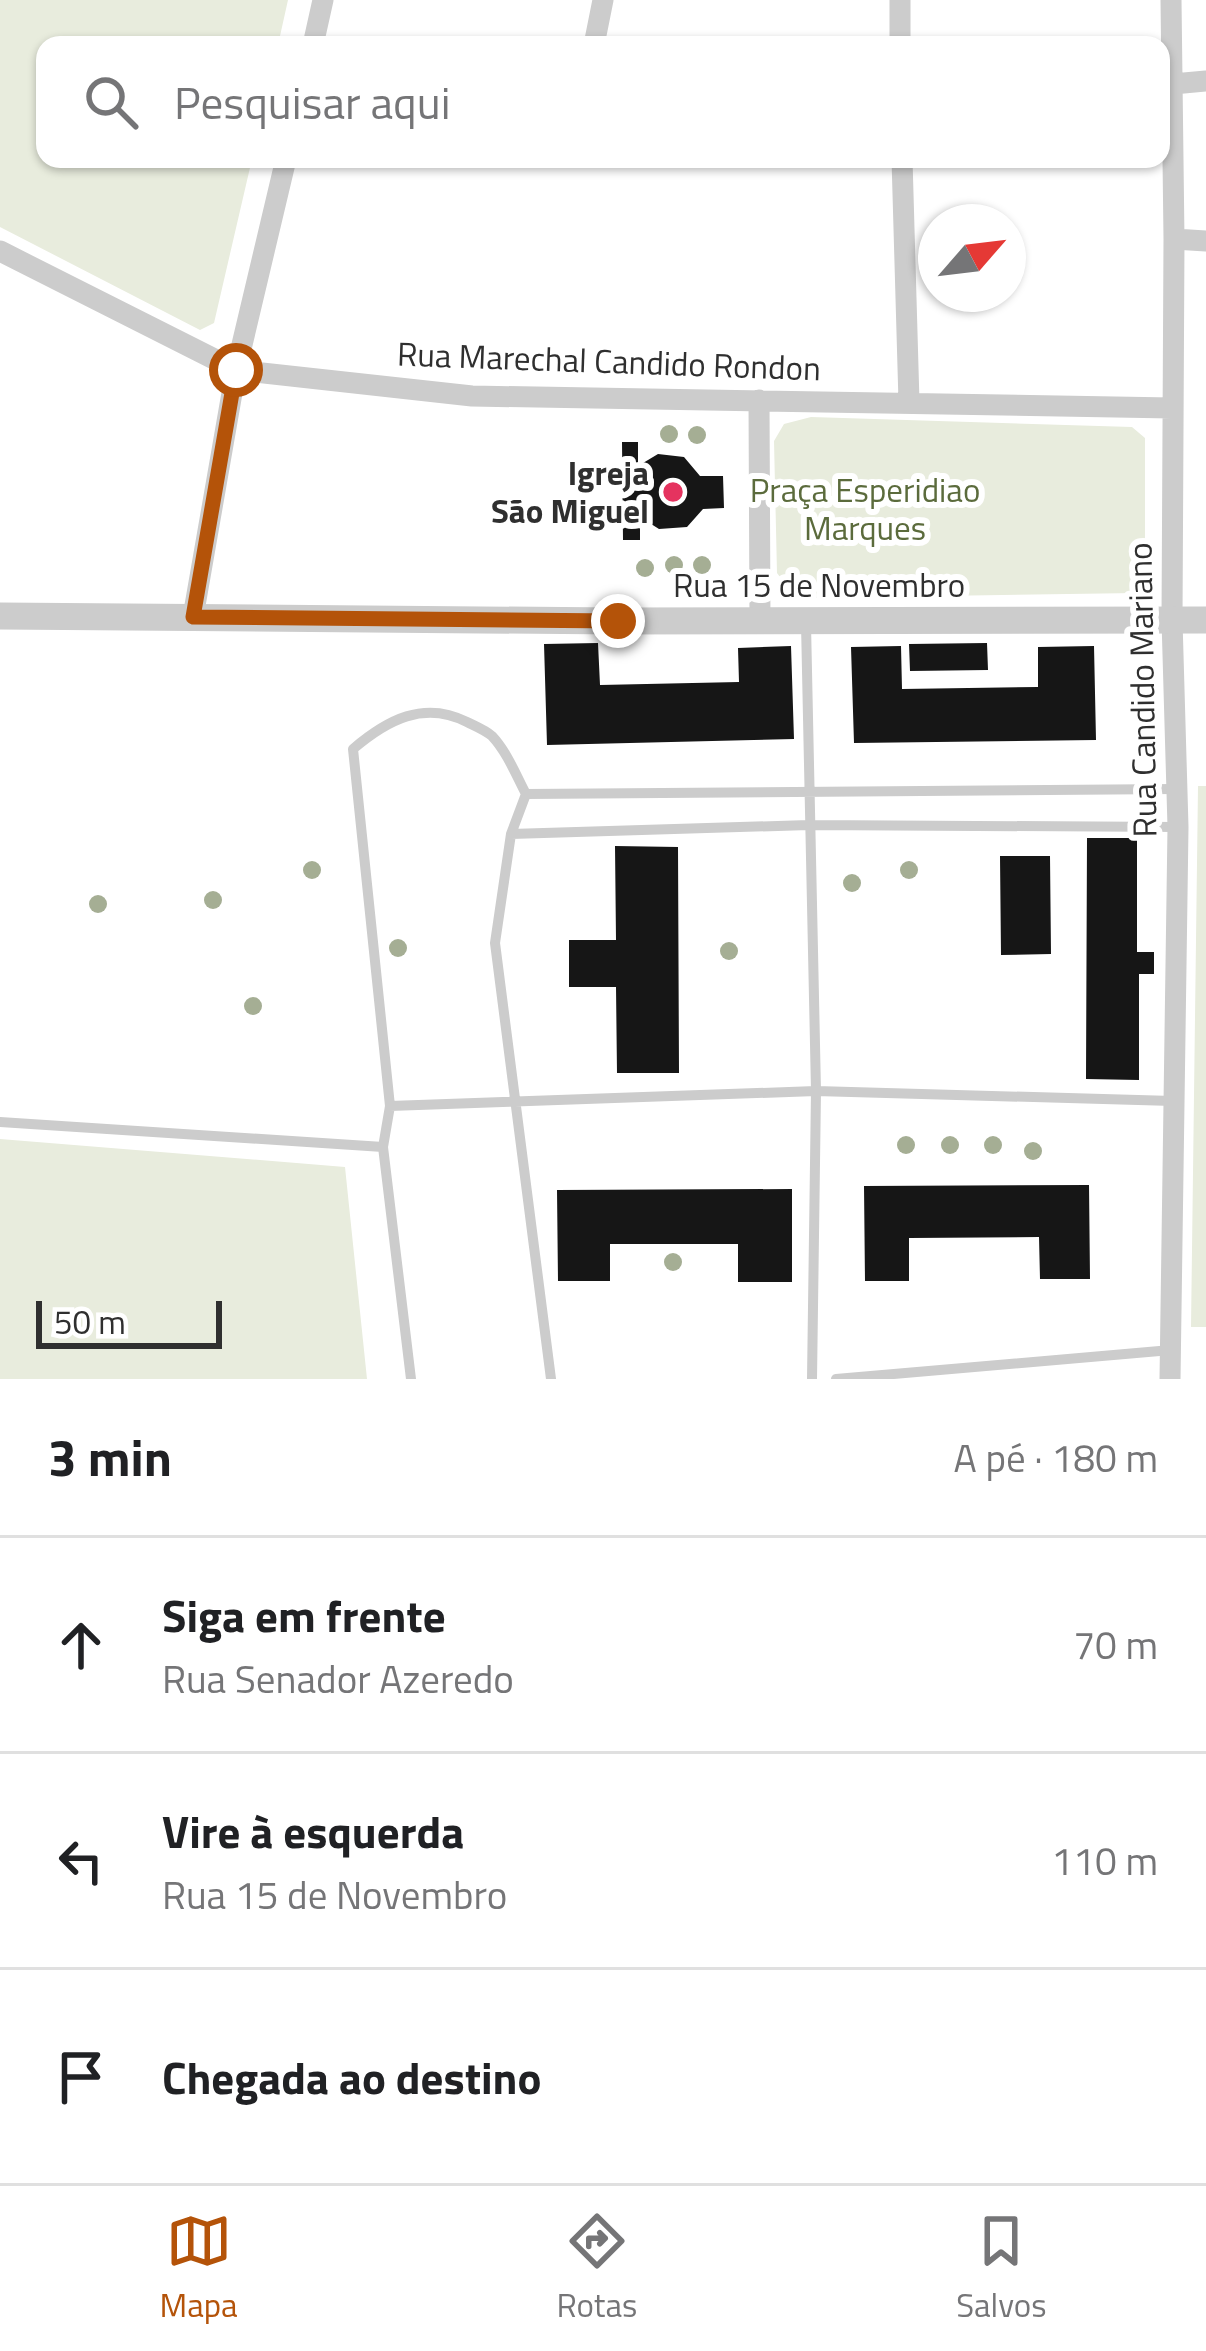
<!DOCTYPE html>
<html lang="pt">
<meta charset="utf-8">
<style>
body{margin:0;font-family:"Titillium Web",sans-serif;background:#f6f6f6;color:#202124}
.compass{position:absolute;left:918px;top:204px;width:108px;height:108px;border-radius:50%;background:#fff;box-shadow:0 3px 9px #0004;rotate:62deg}
.scale{position:absolute;left:36px;bottom:30px;width:186px;box-sizing:border-box;padding-left:12px;border:6px solid #2f2f2f;border-top:0;font-size:33px;line-height:42px;white-space:nowrap;color:#2f2f2f;-webkit-text-stroke:9px #fff;paint-order:stroke}
.stop{position:absolute;width:36px;height:36px;margin:-27px;border:9px solid #b45309;border-radius:50%;background:#fff}
.stop.end{background:#b45309;border-color:#fff;box-shadow:0 3px 12px #0008}
.list{margin:0;padding:0;list-style:none}
h2{display:flex;justify-content:space-between;align-items:center;height:156px;margin:0;padding:0 48px;font-size:51px}
h2 small{font-size:39px;font-weight:400;color:#757577}
.list li{display:grid;grid-template-columns:78px 1fr auto;gap:36px;align-items:center;box-sizing:border-box;height:216px;padding:0 48px;border-top:3px solid #e0e0e0}
.list b{display:block;font-size:45px;white-space:nowrap}
.list p{margin:0;font-size:39px;white-space:nowrap;color:#757577}
.list em{font-size:39px;font-style:normal;color:#757577}
.icon{flex:none;width:66px;height:66px;fill:none;stroke:currentColor;stroke-width:2;stroke-linecap:round;stroke-linejoin:round}
.map{position:relative;flex:none;width:1206px;height:1379px;overflow:hidden}
.search{position:absolute;background:#fff;box-shadow:0 3px 9px #0004;left:36px;right:36px;top:36px;height:132px;display:flex;align-items:center;gap:30px;box-sizing:border-box;padding:0 42px;border-radius:24px;color:#757577;font-size:45px}
.sheet{height:804px;background:#fff}
nav{display:flex;justify-content:space-around;align-items:center;box-sizing:border-box;height:168px;border-top:3px solid #e0e0e0;background:#fff;font-size:33px;color:#757577}
nav a{display:grid;justify-items:center;gap:6px}
nav .on{color:#b45309}
.map>svg:first-child{display:block}
.green{fill:#e8ecdd}
.building{fill:#161616}
.lines{fill:none;stroke-linecap:round;stroke-linejoin:round}
.service{stroke:#ccc;stroke-width:10}
.minor{stroke:#ccc;stroke-width:21}
.tertiary{stroke:#ccc;stroke-width:27}
.tree{fill:#a5ae94}
.route{stroke:#b45309;stroke-width:15}
.poi-dot{fill:#e5335f;stroke:#fff;stroke-width:4.5}
.labels{text-anchor:middle;dominant-baseline:central;stroke-width:12;stroke-linejoin:round;paint-order:stroke}
.street-label{font-size:33px;fill:#2f2f2f;stroke:#fff}
.poi-label{font-size:33px;font-weight:bold;fill:#2f2f2f;stroke:#fff;text-anchor:end}
.park-label{font-size:33px;fill:#5b6b3c;stroke:#fff}
</style>
<div class="map">
<svg width="1206" height="1379" viewBox="0 0 1206 1379">
<rect width="100%" height="100%" fill="#fff"/>
<path class="green" d="M 0,0 L 288,0 L 278,45 L 45,45 L 45,159 L 252,159 L 214,323 L 200,330 L 0,227 Z
M 811,417 L 1132,427 L 1145,438 L 1145,581 L 1137,593 L 813,598 L 789,589 L 777,573 L 774,441 L 784,424 Z
M 1198,786 L 1206,786 L 1206,1327 L 1191,1327 Z
M 0,1139 L 345,1167 L 367,1379 L 0,1379 Z"/>
<path class="building" d="M 622,442 L 638,442 L 638,466 L 658,454 L 684,457 L 700,476 L 723,476 L 724,508 L 703,509 L 687,527 L 659,529 L 640,517 L 640,540 L 623,540 Z
M 598,643 L 600,685 L 739,682 L 738,648 L 791,646 L 794,739 L 547,745 L 544,644 Z
M 987,643 L 988,670 L 910,671 L 909,644 Z
M 901,646 L 902,689 L 1038,687 L 1038,647 L 1094,646 L 1096,740 L 854,743 L 851,647 Z
M 1087,838 L 1137,838 L 1137,952 L 1154,952 L 1154,974 L 1139,974 L 1139,1080 L 1086,1079 Z
M 615,846 L 678,847 L 679,1073 L 617,1073 L 616,987 L 569,987 L 569,940 L 616,940 Z
M 1000,856 L 1050,856 L 1051,954 L 1001,955 Z
M 1089,1185 L 1090,1279 L 1040,1279 L 1039,1237 L 909,1238 L 909,1281 L 865,1281 L 864,1186 Z
M 792,1189 L 792,1282 L 738,1282 L 738,1244 L 610,1244 L 610,1281 L 558,1281 L 557,1190 Z"/>
<g class="lines">
<path class="service" d="M 806,624 L 816,1091 L 812,1379
M 526,794 L 1176,789
M 511,834 L 809,825 L 1178,827
M 390,1106 L 816,1091 L 1173,1101
M 0,1122 L 383,1147
M 411,1379 L 383,1147 L 390,1106 L 353,749 C 387,720 424,700 467,722 C 475,726 485,730 492,736 C 507,752 516,775 526,794 L 511,834 L 495,943 L 551,1379
M 836,1379 L 1171,1350"/>
<path class="minor" d="M 900,0 L 900,45
M 313,45 L 323,0
M 594,45 L 603,0
M 1173,84 L 1206,81
M 902,159 L 909,402
M 1174,239 L 1206,241
M 0,251 L 236,370 L 472,396 L 1172,408
M 759,400 L 760,622
M 193,617 L 236,370 L 286,159
M 1170,1379 L 1178,827 L 1172,620 L 1174,239 L 1171,0"/>
<path class="tertiary" d="M 0,616 L 618,621 L 1206,620"/>
</g>
<g class="tree">
<circle cx="669" cy="434" r="9"/>
<circle cx="697" cy="435" r="9"/>
<circle cx="674" cy="565" r="9"/>
<circle cx="702" cy="565" r="9"/>
<circle cx="645" cy="568" r="9"/>
<circle cx="312" cy="870" r="9"/>
<circle cx="909" cy="870" r="9"/>
<circle cx="852" cy="883" r="9"/>
<circle cx="213" cy="900" r="9"/>
<circle cx="98" cy="904" r="9"/>
<circle cx="398" cy="948" r="9"/>
<circle cx="729" cy="951" r="9"/>
<circle cx="253" cy="1006" r="9"/>
<circle cx="906" cy="1145" r="9"/>
<circle cx="950" cy="1145" r="9"/>
<circle cx="993" cy="1145" r="9"/>
<circle cx="1033" cy="1151" r="9"/>
<circle cx="673" cy="1262" r="9"/>
</g>
<g class="lines">
<path class="route" d="M 236,370 L 193,617 L 618,621"/>
</g>
<circle class="poi-dot" cx="673" cy="492" r="12"/>
<g class="labels">
<g class="street-label">
<text transform="translate(609 361) rotate(2)">Rua Marechal Candido Rondon</text>
<text x="819" y="585">Rua 15 de Novembro</text>
<text transform="translate(1142 690) rotate(-91)">Rua Candido Mariano</text>
</g>
<g class="poi-label">
<text x="649" y="473">Igreja<tspan x="649" dy="38">São Miguel</tspan></text>
</g>
<g class="park-label">
<text x="865" y="490">Praça Esperidiao<tspan x="865" dy="38">Marques</tspan></text>
</g>
</g>
</svg>
<svg class="compass" viewBox="-18 -18 36 36"><path d="M0-13l5 13h-10z" fill="#e53935"/><path d="M0 13l5-13h-10z" fill="#757577"/></svg>
<div class="scale">50 m</div>
<div class="stop" style="left:236px;top:370px"></div>
<div class="stop end" style="left:618px;top:621px"></div>
<div class="search"><svg class="icon" aria-label="search" viewBox="0 0 24 24"><circle cx="10" cy="10" r="6"/><path d="M15 15l6 6"/></svg>Pesquisar aqui</div>
</div>
<section class="sheet">
<h2>3 min<small>A pé · 180 m</small></h2>
<ul class="list">
<li><svg class="icon" aria-label="ahead" viewBox="0 0 24 24"><path d="M12 20V5M6 11l6-6 6 6"/></svg><div><b>Siga em frente</b><p>Rua Senador Azeredo</p></div><em>70 m</em></li>
<li><svg class="icon" aria-label="left" viewBox="0 0 24 24"><path d="M17 20v-9H6M10 6l-5 5 5 5"/></svg><div><b>Vire à esquerda</b><p>Rua 15 de Novembro</p></div><em>110 m</em></li>
<li><svg class="icon" aria-label="arrive" viewBox="0 0 24 24"><path d="M6 21V4h12l-3 4 3 4H6"/></svg><div><b>Chegada ao destino</b></div></li>
</ul>
</section>
<nav>
<a class="on"><svg class="icon" aria-label="map" viewBox="0 0 24 24"><path d="M3 6l6-2 6 2 6-2v14l-6 2-6-2-6 2zM9 4v14M15 6v14"/></svg>Mapa</a>
<a><svg class="icon" aria-label="directions" viewBox="0 0 24 24"><path d="M12 3l9 9-9 9-9-9zM9 14v-3h6M13 9l2 2-2 2"/></svg>Rotas</a>
<a><svg class="icon" aria-label="saved" viewBox="0 0 24 24"><path d="M7 4h10v16l-5-4-5 4z"/></svg>Salvos</a>
</nav>
